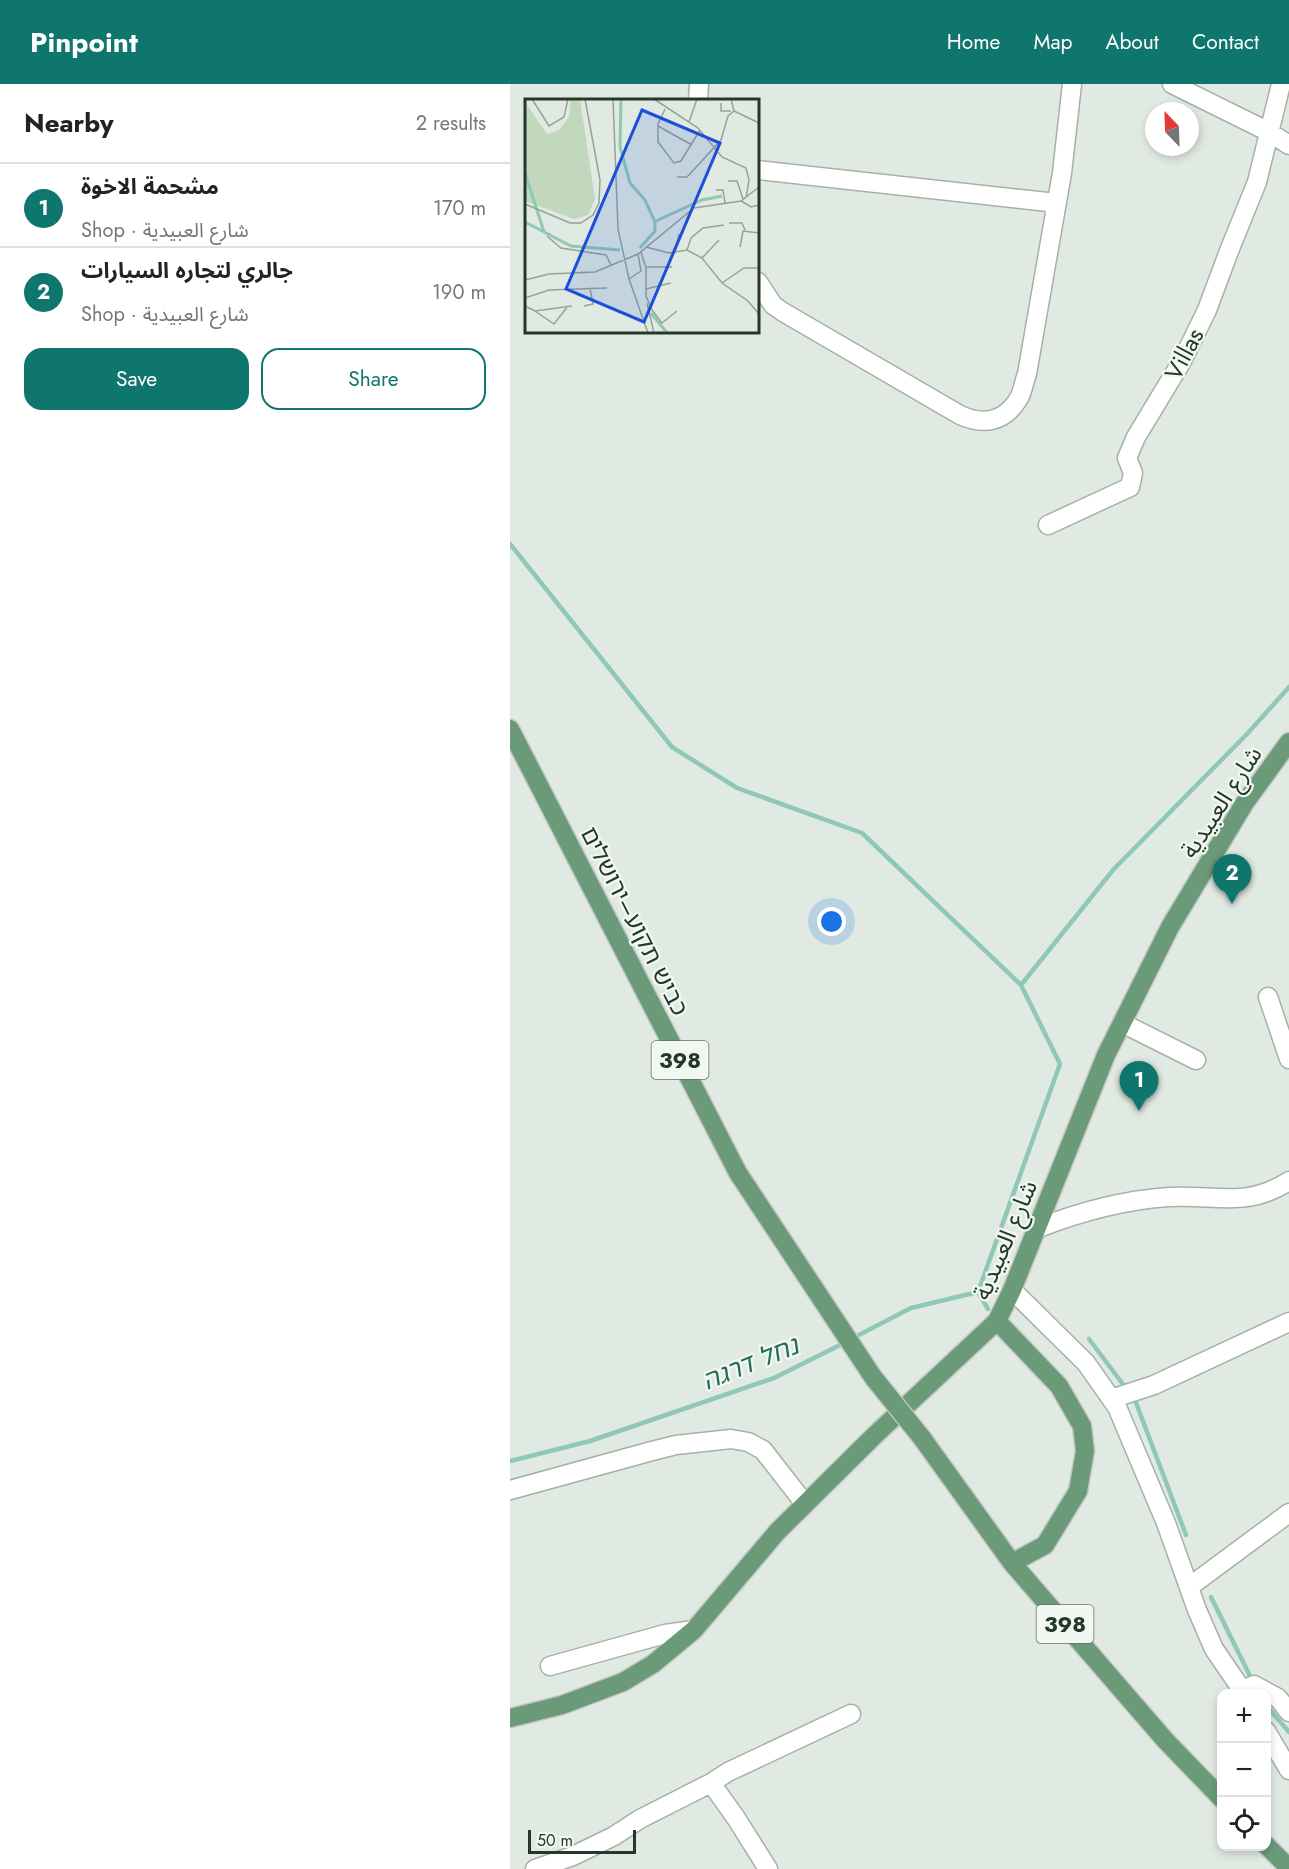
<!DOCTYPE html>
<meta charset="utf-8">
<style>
body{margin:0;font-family:Jost,"Noto Sans Arabic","Noto Sans Hebrew",sans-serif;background:#f6f6f6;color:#222}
.controls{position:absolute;right:18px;bottom:18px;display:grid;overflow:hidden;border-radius:12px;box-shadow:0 3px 9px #0003}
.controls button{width:54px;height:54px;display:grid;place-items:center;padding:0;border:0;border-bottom:2px solid #e0e0e0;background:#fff;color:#222;font:30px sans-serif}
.compass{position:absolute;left:635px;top:18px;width:54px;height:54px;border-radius:50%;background:#fff;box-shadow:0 3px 9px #0003;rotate:337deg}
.scale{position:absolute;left:18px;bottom:15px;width:108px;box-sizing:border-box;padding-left:6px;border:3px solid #243829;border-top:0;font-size:16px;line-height:21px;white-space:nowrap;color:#243829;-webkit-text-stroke:4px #f1f7f1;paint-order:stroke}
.you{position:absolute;left:322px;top:838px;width:21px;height:21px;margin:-15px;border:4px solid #fff;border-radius:50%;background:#1a73e8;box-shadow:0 0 0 9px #1a73e833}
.badge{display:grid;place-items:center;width:39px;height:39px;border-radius:50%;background:#0f766e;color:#fff;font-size:20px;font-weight:700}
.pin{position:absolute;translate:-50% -50px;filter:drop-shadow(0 2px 3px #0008)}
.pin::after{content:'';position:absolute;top:32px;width:21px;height:18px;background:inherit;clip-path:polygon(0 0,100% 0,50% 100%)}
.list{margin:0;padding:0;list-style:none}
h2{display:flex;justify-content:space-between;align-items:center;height:78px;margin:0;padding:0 24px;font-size:26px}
h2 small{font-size:20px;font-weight:400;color:#767676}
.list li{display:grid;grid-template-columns:39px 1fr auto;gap:18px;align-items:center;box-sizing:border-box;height:84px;padding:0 24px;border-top:2px solid #e0e0e0}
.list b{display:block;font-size:22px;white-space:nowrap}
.list p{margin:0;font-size:20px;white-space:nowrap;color:#767676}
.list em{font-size:20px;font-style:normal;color:#767676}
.actions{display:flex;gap:12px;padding:18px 24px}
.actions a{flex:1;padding:14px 0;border:2px solid #0f766e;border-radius:18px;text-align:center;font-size:21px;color:#0f766e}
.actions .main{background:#0f766e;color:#fff}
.icon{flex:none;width:33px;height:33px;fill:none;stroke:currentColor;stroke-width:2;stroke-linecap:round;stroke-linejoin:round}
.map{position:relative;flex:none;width:779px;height:1785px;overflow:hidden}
header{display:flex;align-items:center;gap:36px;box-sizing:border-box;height:84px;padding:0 30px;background:#0f766e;color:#fff}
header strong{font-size:28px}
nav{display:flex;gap:33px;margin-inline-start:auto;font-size:21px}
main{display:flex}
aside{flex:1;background:#fff}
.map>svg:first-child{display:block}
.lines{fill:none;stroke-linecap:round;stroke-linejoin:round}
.stream{stroke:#8fc8b8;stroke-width:4.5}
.minor-casing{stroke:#a5b1a7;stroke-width:21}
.major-casing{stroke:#c2c7c3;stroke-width:21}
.minor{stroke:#fff;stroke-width:18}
.major{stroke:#6b9a79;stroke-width:18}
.major-bridge-casing{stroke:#c2c7c3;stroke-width:21;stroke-linecap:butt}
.major-bridge{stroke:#6b9a79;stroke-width:18}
.labels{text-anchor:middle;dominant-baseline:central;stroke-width:4.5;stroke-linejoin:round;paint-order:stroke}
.shield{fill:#f1f7f1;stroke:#627165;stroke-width:1.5}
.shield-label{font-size:22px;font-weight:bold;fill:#243829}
.street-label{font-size:24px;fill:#243829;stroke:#f1f7f1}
.water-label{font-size:26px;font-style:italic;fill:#256c59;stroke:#f1f7f1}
.inset-river{fill:none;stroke:#8fc8b8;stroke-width:3}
.inset-road{fill:none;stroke:#95a398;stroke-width:1.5}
.view{fill:#1d4ed8;fill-opacity:0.15;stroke:#1d4ed8;stroke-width:3}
.inset-edge{fill:none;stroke:#243829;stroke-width:3}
</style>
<header>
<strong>Pinpoint</strong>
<nav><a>Home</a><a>Map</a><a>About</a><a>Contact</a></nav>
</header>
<main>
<aside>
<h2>Nearby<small>2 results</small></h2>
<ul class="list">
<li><span class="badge">1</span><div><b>مشحمة الاخوة</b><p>Shop · شارع العبيدية</p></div><em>170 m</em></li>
<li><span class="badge">2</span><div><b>جالري لتجاره السيارات</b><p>Shop · شارع العبيدية</p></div><em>190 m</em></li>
</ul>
<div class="actions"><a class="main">Save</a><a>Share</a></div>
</aside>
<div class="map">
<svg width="779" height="1785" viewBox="0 0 779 1785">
<rect width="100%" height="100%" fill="#e1eae2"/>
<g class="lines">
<path class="stream" d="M 0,460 L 162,663 L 227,704 L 352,749 L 511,901 L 550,980 L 468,1208
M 511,901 L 603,786 L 737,650 L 779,603
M 343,1254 L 401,1224 L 468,1208 L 478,1225
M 579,1255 L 615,1303
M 625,1316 L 676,1451
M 0,1377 L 80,1357 L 264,1294 L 336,1258
M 701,1513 L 740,1592
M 756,1621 L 779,1648"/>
<defs>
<path id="minor" d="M 662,0 L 759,48 L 779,61
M 188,16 L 189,0
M 248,86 L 547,119
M 248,198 L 263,221 L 273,228 L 450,331 C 474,342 495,338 509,314 C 513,307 514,297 517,290 L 552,89 L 562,0
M 538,441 L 620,403 L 623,389 L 617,374 L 626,353 L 672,277 L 697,226 L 719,167 L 747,98 L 771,0
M 758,913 L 779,975
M 612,939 L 686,976
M 526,1145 C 569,1128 613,1116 659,1113 C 706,1110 735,1125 779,1097
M 502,1206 L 576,1279 L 607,1323 L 656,1439 L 687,1526 L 704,1565 L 732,1606 L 744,1601 L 768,1614 L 779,1628
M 601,1315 L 644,1301 L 779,1238
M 0,1406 L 142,1367 L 166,1361 L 221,1355 L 238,1358 L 253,1366 L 295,1420
M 679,1503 L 779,1429
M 40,1582 L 155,1550 L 184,1546
M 756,1647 L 779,1686
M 201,1699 L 226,1734 L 258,1785
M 25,1785 L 63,1772 L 104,1752 L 130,1735 L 201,1699 L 218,1688 L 341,1630"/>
<path id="major" d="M 0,645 L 228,1089 L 363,1293
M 487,1237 L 549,1302 L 572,1342 L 575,1367 L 568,1407 L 535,1461 L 502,1479
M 412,1354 L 502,1479 L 655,1656 L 712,1715
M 0,1634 L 52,1621 L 113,1598 L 143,1580 L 184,1546 L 267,1448 L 365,1351 L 487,1237 L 502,1206 L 596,971 L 660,843 L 734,720 L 779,658
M 756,1761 L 779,1784"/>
</defs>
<use href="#minor" class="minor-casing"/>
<use href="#major" class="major-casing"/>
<use href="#minor" class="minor"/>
<use href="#major" class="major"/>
<defs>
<path id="major-bridge" d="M 363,1293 L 412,1354"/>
</defs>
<use href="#major-bridge" class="major-bridge-casing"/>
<use href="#major-bridge" class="major-bridge"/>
</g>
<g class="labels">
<g class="shield">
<rect x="141.5" y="957" width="57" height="38" rx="4.5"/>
<rect x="526.5" y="1521" width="57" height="38" rx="4.5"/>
</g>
<g class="shield-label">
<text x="170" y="976">398</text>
<text x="555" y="1540">398</text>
</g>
<g class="street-label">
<text transform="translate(674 270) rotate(-62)">Villas</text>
<text transform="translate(711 718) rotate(-57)">شارع العبيدية</text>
<text transform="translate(125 837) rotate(63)">כביש תקוע–ירושלים</text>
<text transform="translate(495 1156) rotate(-67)">شارع العبيدية</text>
</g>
<g class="water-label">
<text transform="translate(240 1279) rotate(-22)">נחל דרגה</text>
</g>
</g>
<g transform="translate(15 15)">
<rect width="234" height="234" fill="#e1eae2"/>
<path d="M 46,0 L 55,0 L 70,100 L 63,116 L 49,120 L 0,102 L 0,3 L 22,35 L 34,31 L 44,18 Z" fill="#c1d8bc"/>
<path class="inset-river" d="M 96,0 L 95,48 L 105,84 L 120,101 L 130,123 L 130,132 L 115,149M 0,74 L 19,133M 131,122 L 177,101 L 197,97M 0,123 L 46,147 L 95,151M 126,214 L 142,234"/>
<path class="inset-road" d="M 7,0 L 24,27 L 39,18 L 43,0M 88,0 L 93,130 L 104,180 L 123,234M 129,0 L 173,29 L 197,58 L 221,69 L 224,81 L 221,99M 196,4 L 196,12 L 206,12M 140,10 L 133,25 L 133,43 L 149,64 L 156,62 L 175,31M 209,12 L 234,24M 164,23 L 172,0M 133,27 L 167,46M 152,78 L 162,78 L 196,41 L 203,17 L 209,12 L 206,0M 203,82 L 212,82 L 218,100M 191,91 L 198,91 L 200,104M 216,102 L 226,108 L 234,106M 0,105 L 45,124 L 56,124 L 68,116 L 74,104 L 75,81 L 60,0M 204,124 L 217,124 L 220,131M 22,137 L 36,149 L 81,156 L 86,166M 121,148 L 144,154 L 162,151 L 177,159 L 197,184 L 223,202 L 234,215M 215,148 L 218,132 L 234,134M 162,151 L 166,139 L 178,129 L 199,126M 116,153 L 121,169 L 121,197 L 127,211 L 137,224 L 152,212M 150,153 L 154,135M 177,159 L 194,141M 121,168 L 147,168M 104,180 L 116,172 L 113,155M 0,181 L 24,175 L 70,173 L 113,155 L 169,109 L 216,102 L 234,88M 197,184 L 219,169 L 234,169M 121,190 L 146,184M 0,199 L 24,191 L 82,189M 122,204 L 129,234M 0,207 L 10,212 L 47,207M 59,207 L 68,205 L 65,189M 10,212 L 29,225 L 43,207"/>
<path class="view" d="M 117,11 L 195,44 L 119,223 L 41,190 Z"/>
<rect width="234" height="234" class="inset-edge"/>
</g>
</svg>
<div class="controls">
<button>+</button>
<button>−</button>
<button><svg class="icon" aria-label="locate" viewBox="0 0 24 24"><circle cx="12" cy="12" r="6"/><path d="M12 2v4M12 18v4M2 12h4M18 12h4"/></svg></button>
</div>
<svg class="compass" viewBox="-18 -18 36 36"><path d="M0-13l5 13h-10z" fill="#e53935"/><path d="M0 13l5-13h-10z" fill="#767676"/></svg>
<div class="scale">50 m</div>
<div class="you"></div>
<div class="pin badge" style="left:629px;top:1027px">1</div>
<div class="pin badge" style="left:722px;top:820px">2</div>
</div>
</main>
